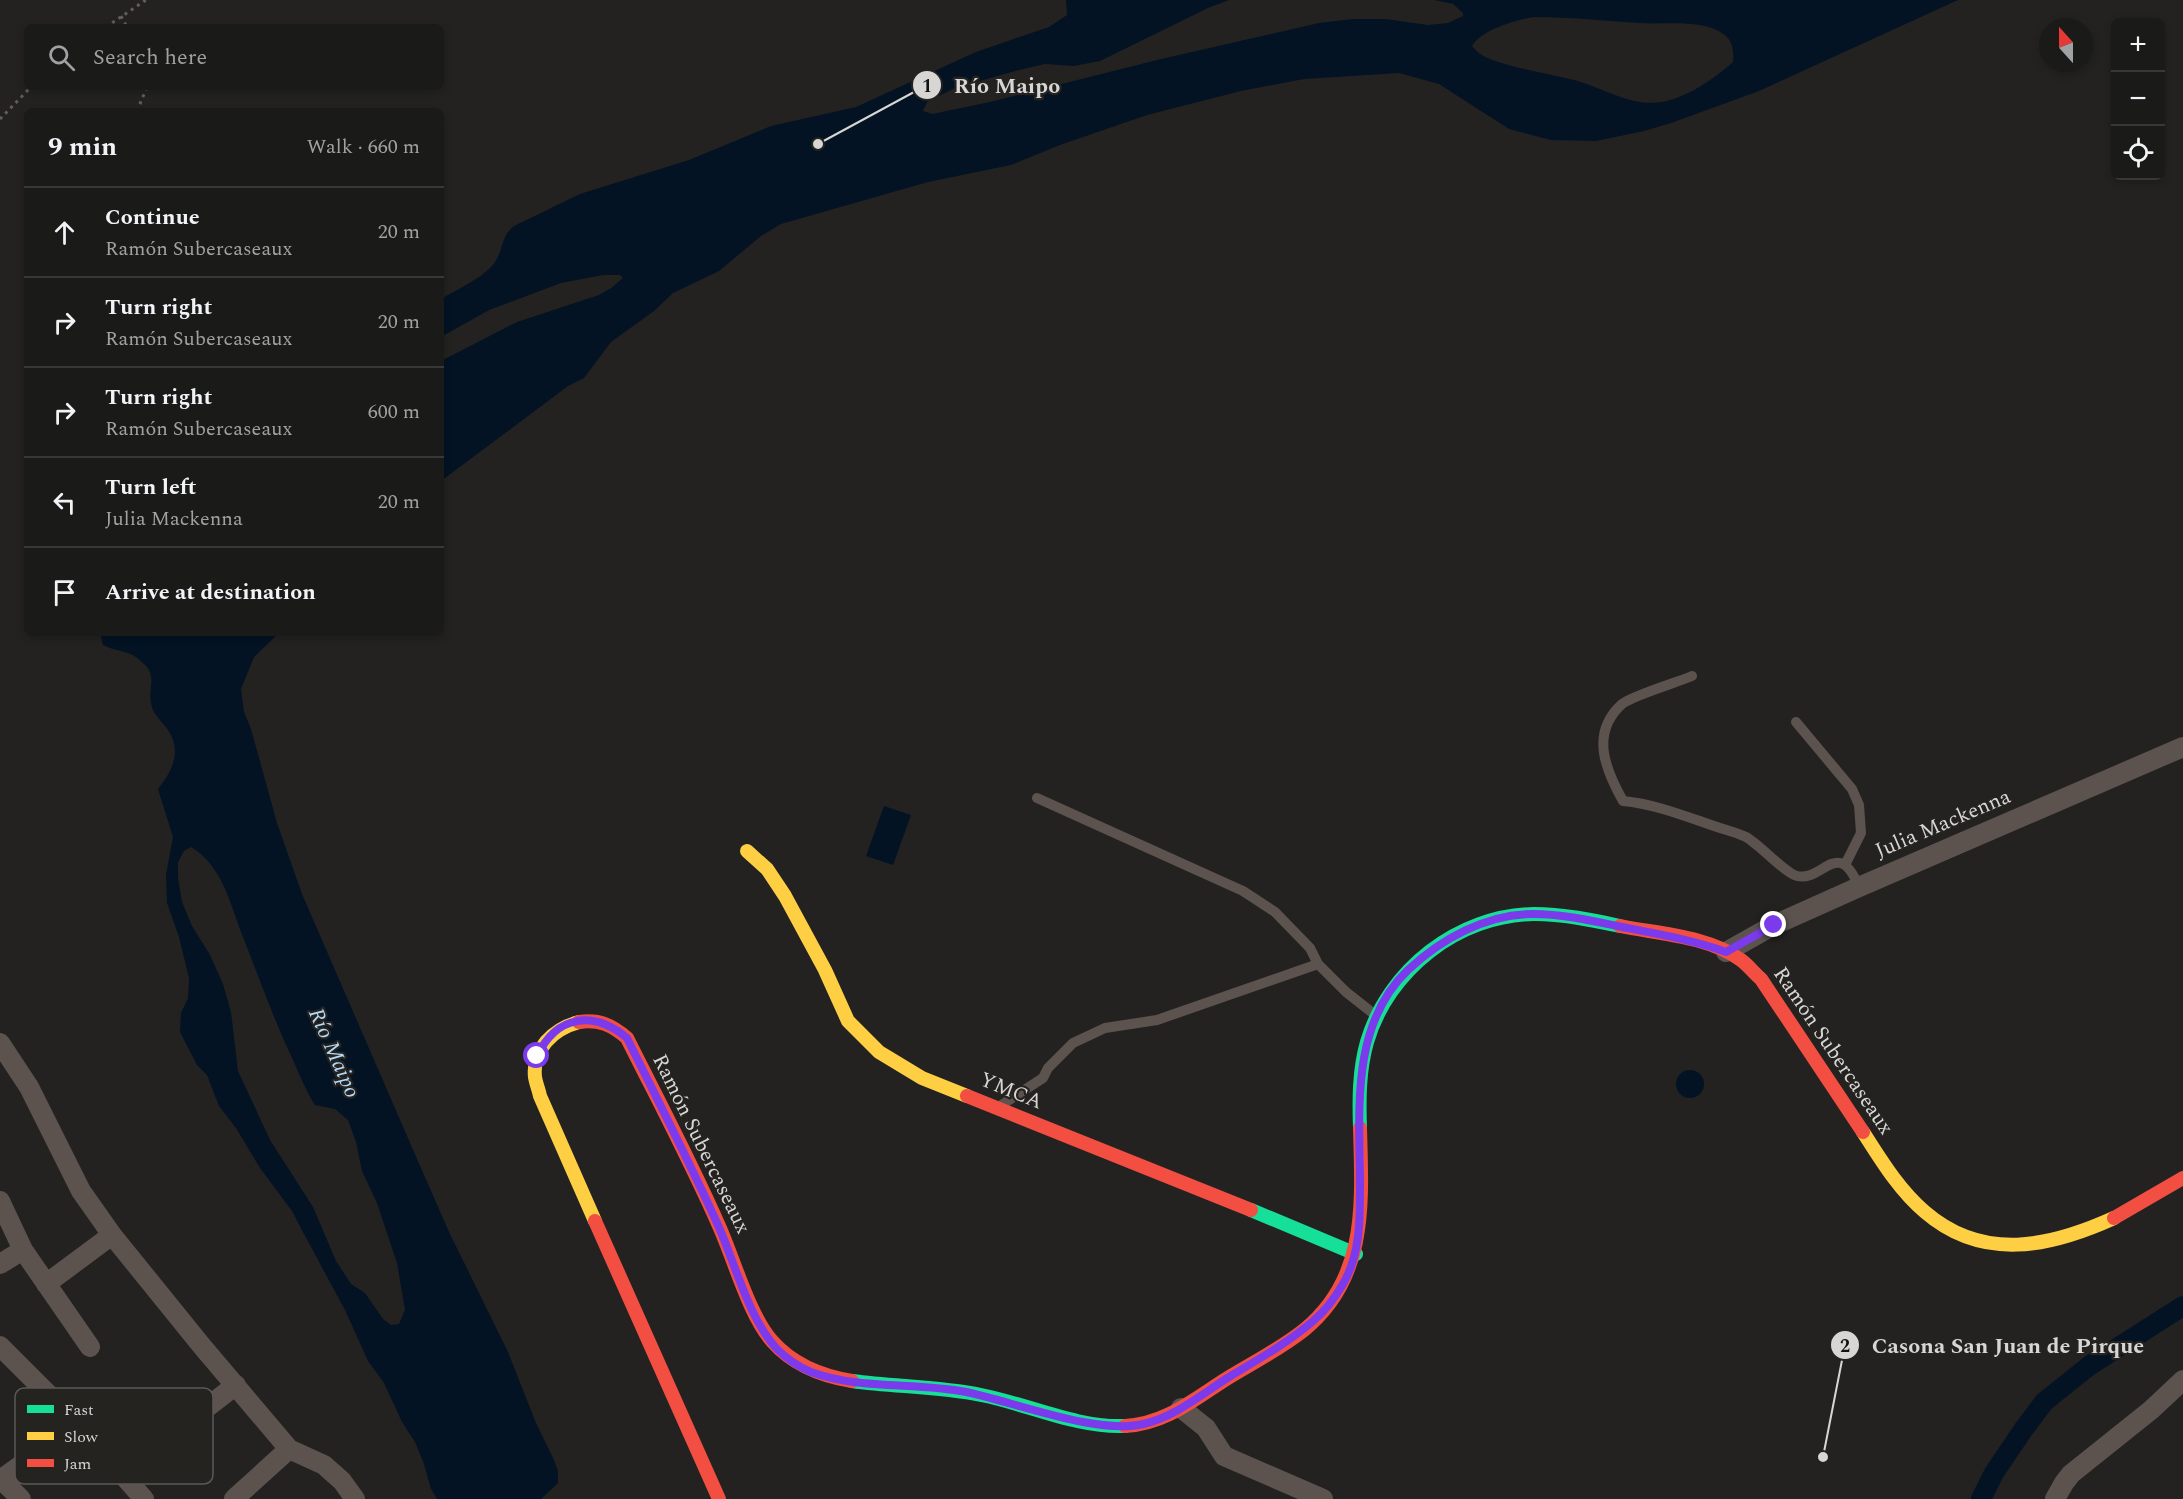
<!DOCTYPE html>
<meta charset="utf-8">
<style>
body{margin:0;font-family:Spectral,serif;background:#232322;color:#f1f3f6}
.controls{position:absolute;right:18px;top:18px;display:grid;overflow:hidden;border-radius:9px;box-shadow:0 3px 9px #0003}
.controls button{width:54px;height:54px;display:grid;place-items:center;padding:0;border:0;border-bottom:2px solid #383838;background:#1a1a19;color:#f1f3f6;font:30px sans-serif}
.compass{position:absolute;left:2039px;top:18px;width:54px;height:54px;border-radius:50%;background:#1a1a19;box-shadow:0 3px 9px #0003;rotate:339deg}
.stop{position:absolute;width:18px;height:18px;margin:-14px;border:4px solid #7c3aed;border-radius:50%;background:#fff}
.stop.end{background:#7c3aed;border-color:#fff;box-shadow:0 2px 6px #0008}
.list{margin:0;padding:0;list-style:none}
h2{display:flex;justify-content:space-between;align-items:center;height:78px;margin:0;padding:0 24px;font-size:26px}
h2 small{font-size:20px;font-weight:400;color:#9fa1a2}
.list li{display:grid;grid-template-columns:39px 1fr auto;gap:18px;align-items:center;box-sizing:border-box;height:90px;padding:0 24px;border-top:2px solid #383838}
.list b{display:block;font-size:22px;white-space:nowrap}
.list p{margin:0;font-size:20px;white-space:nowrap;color:#9fa1a2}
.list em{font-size:20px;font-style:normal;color:#9fa1a2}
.icon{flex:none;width:33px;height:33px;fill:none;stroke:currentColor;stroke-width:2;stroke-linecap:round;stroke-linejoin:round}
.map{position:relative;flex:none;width:2183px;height:1499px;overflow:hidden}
.search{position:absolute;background:#1a1a19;box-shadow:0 3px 9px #0003;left:24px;top:24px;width:420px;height:66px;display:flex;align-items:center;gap:15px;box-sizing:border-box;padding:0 21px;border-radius:9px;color:#9fa1a2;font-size:22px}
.panel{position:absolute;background:#1a1a19;box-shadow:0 3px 9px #0003;left:24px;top:108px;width:420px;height:528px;border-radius:9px}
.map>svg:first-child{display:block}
.water{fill:#031323;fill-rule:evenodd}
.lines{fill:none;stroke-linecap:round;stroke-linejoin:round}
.canal{stroke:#031323;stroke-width:20}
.path{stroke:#635d5a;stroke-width:3;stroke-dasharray:3 4.5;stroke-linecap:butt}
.lane{stroke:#5c534f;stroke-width:10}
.street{stroke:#5c534f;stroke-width:20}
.fast{stroke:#16e098;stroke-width:14}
.slow{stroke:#ffcf43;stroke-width:14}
.jam{stroke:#f24e42;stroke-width:14}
.route{stroke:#7c3aed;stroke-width:8}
.labels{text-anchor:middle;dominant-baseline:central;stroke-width:4.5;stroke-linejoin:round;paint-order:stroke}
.street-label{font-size:21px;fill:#d7d6d4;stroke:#242320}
.water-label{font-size:22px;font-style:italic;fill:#b3d9fa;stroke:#242320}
.key{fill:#242320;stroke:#5a5956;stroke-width:1.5}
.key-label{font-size:16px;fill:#d7d6d4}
.leader{fill:none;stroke:#d7d6d4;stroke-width:2}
.callout-dot{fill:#d7d6d4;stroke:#242320;stroke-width:2}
.mark-label{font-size:18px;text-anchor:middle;font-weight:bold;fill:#111}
.callout-label{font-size:22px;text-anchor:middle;font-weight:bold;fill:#d7d6d4;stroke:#242320;stroke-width:4.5;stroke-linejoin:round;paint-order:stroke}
</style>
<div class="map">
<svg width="2183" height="1499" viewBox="0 0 2183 1499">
<rect width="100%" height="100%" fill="#232221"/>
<path class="water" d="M 1066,0 L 1229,0 L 1208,8 L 1100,61 L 1074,66 L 1045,64 L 1019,70 L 955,88 L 927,102 L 923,111 L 932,114 L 990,102 L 1161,59 L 1319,23 L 1353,19 L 1385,19 L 1428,25 L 1448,23 L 1463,16 L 1463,13 L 1453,4 L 1434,0 L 1958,0 L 1759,91 L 1671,123 L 1644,131 L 1596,141 L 1551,140 L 1509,129 L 1439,84 L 1399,73 L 1304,79 L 1241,91 L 1147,115 L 1060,145 L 1011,165 L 928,182 L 781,224 L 761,236 L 719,271 L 673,293 L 654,311 L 611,342 L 584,378 L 568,386 L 441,481 L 441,361 L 517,322 L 599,295 L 611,288 L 623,278 L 620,275 L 603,275 L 561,283 L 489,310 L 441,337 L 441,299 C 456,290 485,277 495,262 C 504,249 500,237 514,226 L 580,194 L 689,160 L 771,126 L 856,107 L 976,52 L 1049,27 L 1067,15 ZM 1534,17 C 1570,17 1605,21 1640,23 C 1666,25 1705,18 1726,36 C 1733,42 1734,54 1733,62 C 1714,79 1688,97 1662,102 C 1630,107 1604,88 1574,80 C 1547,73 1516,69 1490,59 C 1483,57 1476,51 1472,46 C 1481,30 1516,20 1534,17 Z
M 100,633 L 279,633 L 254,657 L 241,689 L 244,712 L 251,729 L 277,823 L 302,894 L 424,1175 L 450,1234 L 508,1352 L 536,1423 L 554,1460 L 558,1471 L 558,1483 L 541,1499 L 437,1499 L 431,1489 L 424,1464 L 415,1442 L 402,1422 L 384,1383 L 368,1361 L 345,1310 L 304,1234 L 292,1211 L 260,1168 L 236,1128 L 219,1106 L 207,1075 L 197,1065 L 180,1032 L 181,1013 L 188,998 L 189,978 L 179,937 L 167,903 L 166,875 L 173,837 L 158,789 C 174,769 183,748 165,726 C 159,718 152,713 151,703 C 148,688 157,676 144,664 C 130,649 119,653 103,645 ZM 191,847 C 223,866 230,904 243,937 C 259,978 274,1020 293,1060 C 300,1076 306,1091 315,1105 L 335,1109 L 348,1120 L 356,1142 L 362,1171 L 377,1203 L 397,1263 L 405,1310 L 399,1324 L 391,1325 L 383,1319 L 365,1293 L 351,1284 L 336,1261 L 313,1207 L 270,1140 L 238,1071 L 231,1012 L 223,984 L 210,955 L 192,926 L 182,902 L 178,878 L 178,862 L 184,851 Z
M 884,806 L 911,815 L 893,865 L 866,856 Z
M1676 1084a14 14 0 1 1 28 0a14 14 0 1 1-28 0Z"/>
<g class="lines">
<path class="canal" d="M 1981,1499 L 1994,1473 L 2023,1430 L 2044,1402 L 2089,1366 L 2183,1306"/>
<path class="path" d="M 121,16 L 127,27
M 106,27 L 146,0
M 137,111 L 147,87
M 0,119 L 31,87"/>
<path class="lane" d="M 1692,676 C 1678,682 1631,696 1622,704 C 1590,733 1605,769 1623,801 C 1654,804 1682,815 1711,825 C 1722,829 1735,832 1746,837 C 1759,844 1785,873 1797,876 C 1823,882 1838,836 1859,887
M 1796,722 L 1852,789 L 1859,805 L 1861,833 L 1845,865
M 1037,798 L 1243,891 L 1275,912 L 1310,948 L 1318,964 L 1346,992 L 1374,1014
M 1000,1106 L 1043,1078 L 1048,1068 L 1073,1043 L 1105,1028 L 1157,1020 L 1318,964"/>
<path class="street" d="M 1726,952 L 1774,925 L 1859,887 L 2183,747
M 0,1043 L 29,1087 L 81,1191 L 112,1235 L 201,1345 L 289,1449 L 324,1465 L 342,1481 L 355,1499
M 0,1201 L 23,1250 L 90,1347
M 0,1264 L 23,1250
M 46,1284 L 112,1235
M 0,1346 L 78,1424 L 144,1499
M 1181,1408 L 1206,1428 L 1224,1456 L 1323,1499
M 122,1473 L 236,1385
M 0,1478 L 21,1499
M 0,1480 L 78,1424
M 234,1499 L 289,1449
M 2055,1499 L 2064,1483 L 2071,1474 L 2151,1410 L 2183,1380"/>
<path class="fast" d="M 1360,1128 C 1359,1100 1359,1070 1367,1042 C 1388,970 1458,915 1534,914 C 1563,914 1592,920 1620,926
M 1251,1210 L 1356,1254
M 852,1381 C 895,1387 938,1386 981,1395 C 1028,1404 1076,1428 1125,1426"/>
<path class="slow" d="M 747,851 L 767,869 L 785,896 L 825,970 L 848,1021 L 879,1052 L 922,1078 L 967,1096
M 579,1022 C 553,1029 532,1049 535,1077 C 536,1084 539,1090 540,1096 L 595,1221
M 1863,1132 C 1881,1160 1899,1190 1925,1212 C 1983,1262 2050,1247 2114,1218"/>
<path class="jam" d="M 1620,926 C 1659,934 1708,936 1741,960 C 1748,965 1754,973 1761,979 L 1863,1132
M 579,1022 C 599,1019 612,1025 627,1038 C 658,1100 691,1162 719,1226 C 734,1259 749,1315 772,1341 C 793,1365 821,1376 852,1381
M 967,1096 L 1251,1210
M 2114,1218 L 2183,1178
M 595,1221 L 719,1499
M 1125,1426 C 1164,1424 1192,1401 1223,1381 C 1250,1364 1279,1350 1304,1330 C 1368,1278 1362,1203 1360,1128"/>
</g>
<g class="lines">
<path class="route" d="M 537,1056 C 557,1015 593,1010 627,1038 C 657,1099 689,1161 717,1223 C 735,1262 748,1318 777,1349 C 786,1358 799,1367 811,1372 C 860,1390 915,1382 966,1392 C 1015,1402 1096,1435 1143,1424 C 1175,1417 1202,1394 1229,1377 C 1257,1360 1286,1344 1312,1322 C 1324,1312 1335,1298 1343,1284 C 1360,1255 1360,1221 1360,1188 C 1360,1115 1349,1026 1408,970 C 1441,939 1486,914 1533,914 C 1563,914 1593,921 1622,927 C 1658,934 1692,940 1726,952 L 1774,925"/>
</g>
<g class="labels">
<g class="street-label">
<text transform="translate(1943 824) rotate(-23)">Julia Mackenna</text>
<text transform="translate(1833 1051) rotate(56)">Ramón Subercaseaux</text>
<text transform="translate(1011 1091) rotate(22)">YMCA</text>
<text transform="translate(701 1144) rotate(64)">Ramón Subercaseaux</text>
</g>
<g class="water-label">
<text transform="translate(334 1053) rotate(66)">Río Maipo</text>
</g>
</g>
<rect x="15" y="1388" width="198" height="96" rx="9" class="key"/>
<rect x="27" y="1405" width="27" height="8" fill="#16e098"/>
<rect x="27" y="1432" width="27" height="8" fill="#ffcf43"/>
<rect x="27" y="1459" width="27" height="8" fill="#f24e42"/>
<g class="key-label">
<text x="64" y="1415">Fast</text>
<text x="64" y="1442">Slow</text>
<text x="64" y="1469">Jam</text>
</g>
<path class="leader" d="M818 144L927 85M1823 1457L1845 1345"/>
<g class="callout-dot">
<circle cx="818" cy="144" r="6"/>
<circle cx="1823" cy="1457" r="6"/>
<circle cx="927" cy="85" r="15"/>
<circle cx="1845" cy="1345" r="15"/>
</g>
<g class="mark-label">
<text x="927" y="92">1</text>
<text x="1845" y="1352">2</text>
</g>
<g class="callout-label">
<text x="1007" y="93">Río Maipo</text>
<text x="2008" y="1353">Casona San Juan de Pirque</text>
</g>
</svg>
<div class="controls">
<button>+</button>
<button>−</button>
<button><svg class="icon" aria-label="locate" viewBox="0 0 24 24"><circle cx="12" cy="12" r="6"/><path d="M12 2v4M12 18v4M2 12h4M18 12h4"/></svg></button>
</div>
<svg class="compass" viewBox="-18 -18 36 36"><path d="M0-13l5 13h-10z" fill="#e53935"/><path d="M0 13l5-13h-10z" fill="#9fa1a2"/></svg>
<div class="stop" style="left:537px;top:1056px"></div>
<div class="stop end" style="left:1774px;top:925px"></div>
<div class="search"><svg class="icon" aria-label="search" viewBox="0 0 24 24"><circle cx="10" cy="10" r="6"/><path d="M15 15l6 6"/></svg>Search here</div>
<section class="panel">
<h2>9 min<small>Walk · 660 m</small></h2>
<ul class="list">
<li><svg class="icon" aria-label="ahead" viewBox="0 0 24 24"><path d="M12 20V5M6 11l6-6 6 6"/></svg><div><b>Continue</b><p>Ramón Subercaseaux</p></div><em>20 m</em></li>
<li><svg class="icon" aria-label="right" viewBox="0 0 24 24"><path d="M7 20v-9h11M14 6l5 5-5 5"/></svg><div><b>Turn right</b><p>Ramón Subercaseaux</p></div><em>20 m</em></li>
<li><svg class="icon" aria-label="right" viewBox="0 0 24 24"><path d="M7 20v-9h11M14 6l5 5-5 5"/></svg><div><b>Turn right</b><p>Ramón Subercaseaux</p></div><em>600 m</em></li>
<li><svg class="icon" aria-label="left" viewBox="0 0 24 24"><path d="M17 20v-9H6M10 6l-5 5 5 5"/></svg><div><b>Turn left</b><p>Julia Mackenna</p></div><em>20 m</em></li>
<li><svg class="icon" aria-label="arrive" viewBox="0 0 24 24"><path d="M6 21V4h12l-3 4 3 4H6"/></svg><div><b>Arrive at destination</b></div></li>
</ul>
</section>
</div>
